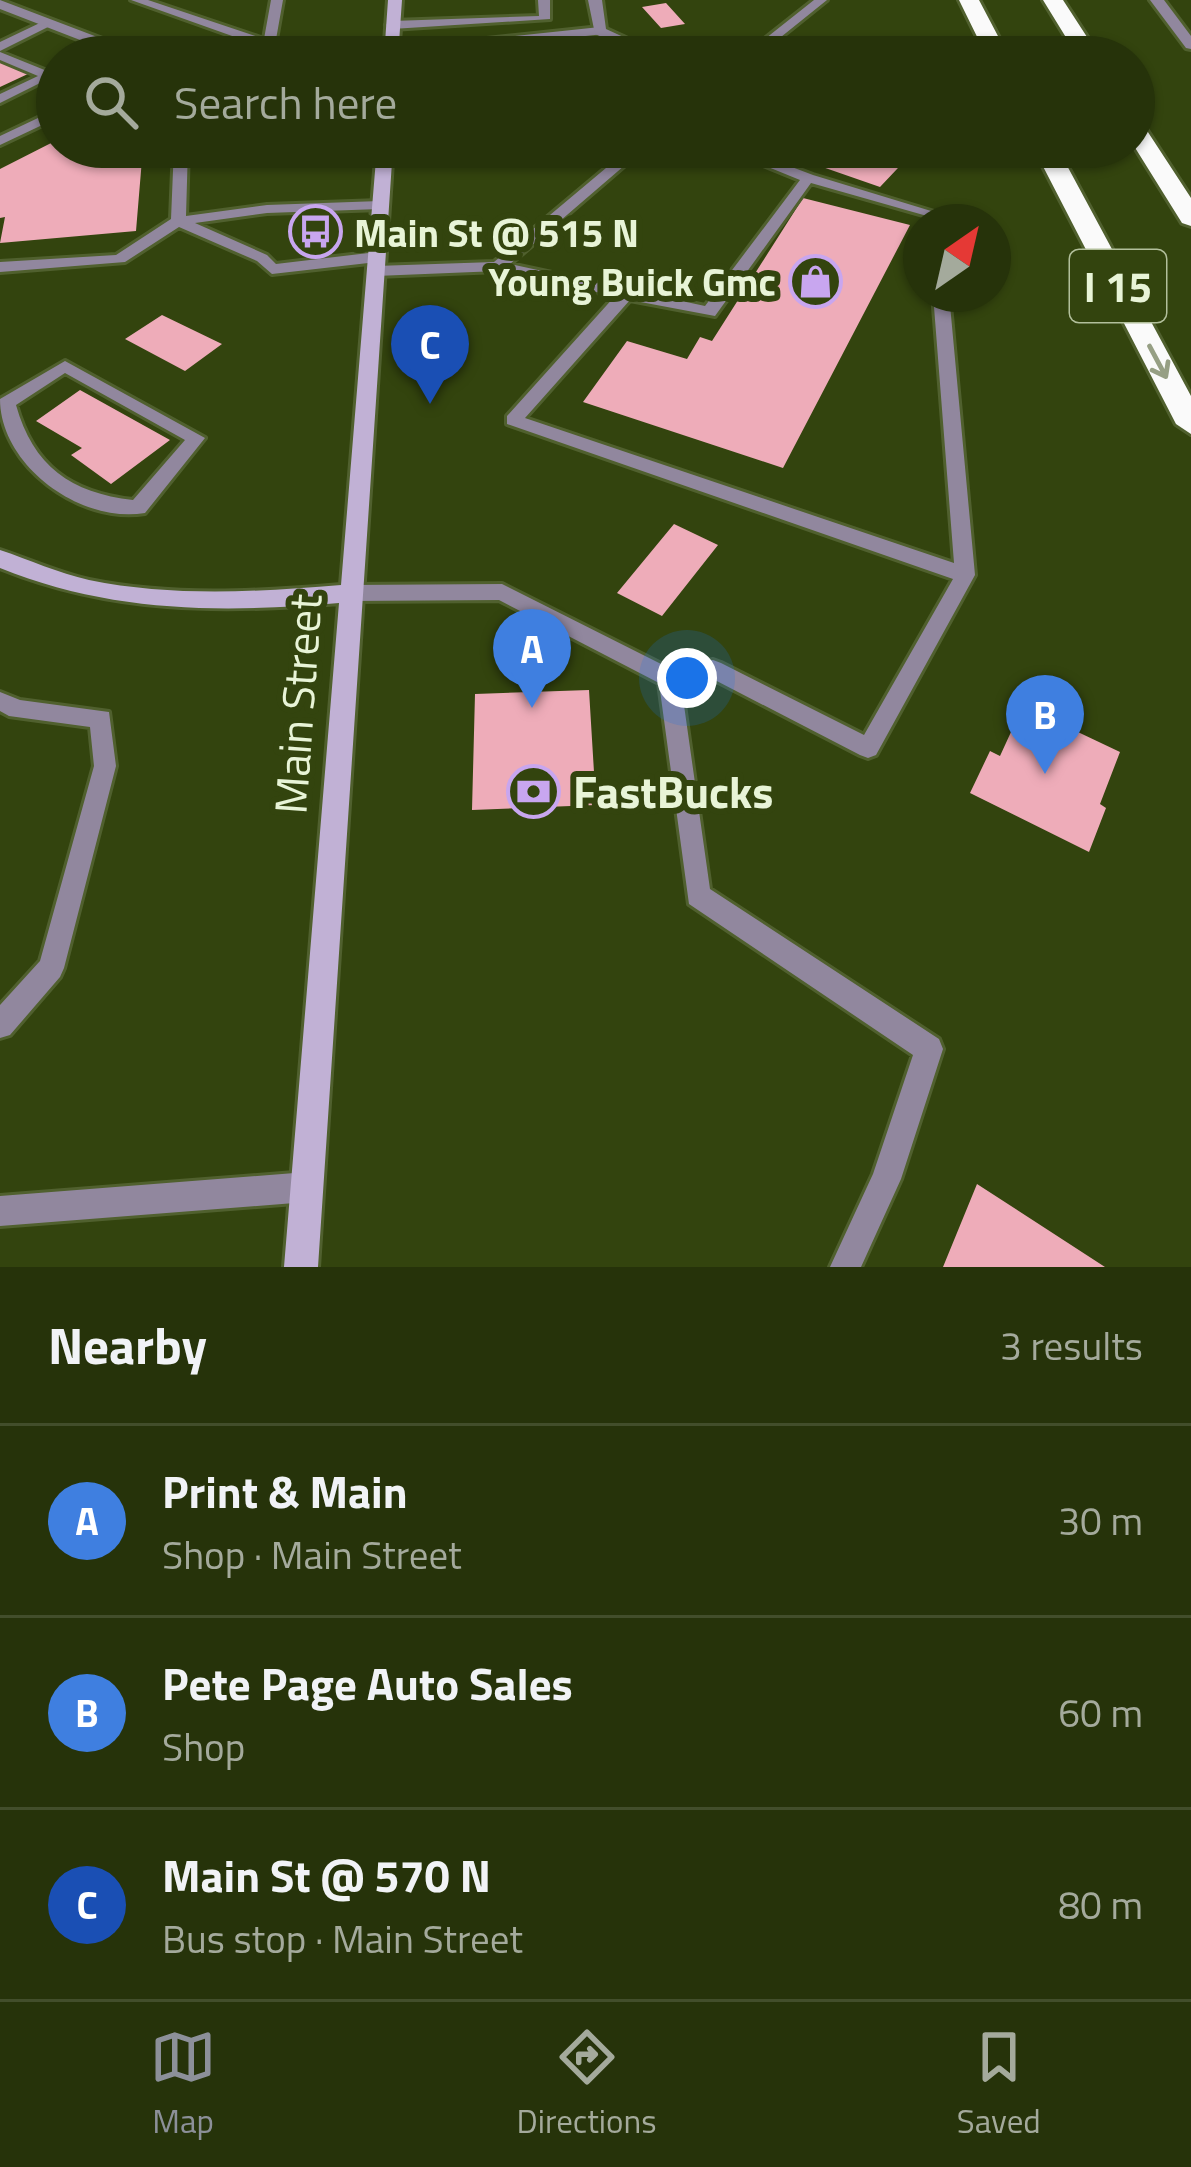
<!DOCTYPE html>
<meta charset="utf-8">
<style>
body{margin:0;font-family:"Titillium Web",sans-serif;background:#323f18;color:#f1f3f6}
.compass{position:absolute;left:903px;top:204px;width:108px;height:108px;border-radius:50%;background:#26330a;box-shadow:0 3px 9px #0004;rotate:34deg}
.you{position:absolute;left:687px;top:678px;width:42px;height:42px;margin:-30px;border:9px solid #fff;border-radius:50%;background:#1a73e8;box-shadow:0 0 0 18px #1a73e833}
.badge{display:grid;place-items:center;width:78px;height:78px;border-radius:50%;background:#8c9099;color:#fff;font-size:39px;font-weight:700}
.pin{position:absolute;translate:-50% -99px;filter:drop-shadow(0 3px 6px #0008)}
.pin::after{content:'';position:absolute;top:63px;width:42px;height:36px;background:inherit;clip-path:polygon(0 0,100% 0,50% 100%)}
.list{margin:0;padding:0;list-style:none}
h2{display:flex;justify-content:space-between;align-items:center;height:156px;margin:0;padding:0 48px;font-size:51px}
h2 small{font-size:39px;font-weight:400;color:#a4aa9c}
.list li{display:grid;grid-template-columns:78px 1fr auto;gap:36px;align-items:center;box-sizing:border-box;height:192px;padding:0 48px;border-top:3px solid #424e2b}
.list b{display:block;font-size:45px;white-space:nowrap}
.list p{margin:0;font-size:39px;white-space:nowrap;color:#a4aa9c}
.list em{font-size:39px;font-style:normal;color:#a4aa9c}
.icon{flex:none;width:66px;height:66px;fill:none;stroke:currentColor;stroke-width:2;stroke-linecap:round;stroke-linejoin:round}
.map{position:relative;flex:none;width:1191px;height:1267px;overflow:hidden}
.search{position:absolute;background:#26330a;box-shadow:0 3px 9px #0004;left:36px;right:36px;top:36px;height:132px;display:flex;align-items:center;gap:30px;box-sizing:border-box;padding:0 42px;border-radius:66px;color:#a4aa9c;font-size:45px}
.sheet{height:732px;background:#26330a}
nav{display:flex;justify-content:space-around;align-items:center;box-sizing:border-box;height:168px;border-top:3px solid #424e2b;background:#26330a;font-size:33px;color:#a4aa9c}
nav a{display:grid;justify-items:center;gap:6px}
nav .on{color:#8c9099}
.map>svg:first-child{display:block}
.building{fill:#eeacb9}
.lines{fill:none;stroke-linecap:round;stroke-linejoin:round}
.lane-casing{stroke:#50602e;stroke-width:6}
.street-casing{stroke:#50602e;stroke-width:6}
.secondary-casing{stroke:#50602e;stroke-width:6}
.highway-casing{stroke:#50602e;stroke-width:6}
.lane{fill:#91879e;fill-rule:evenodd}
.street{fill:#91879e;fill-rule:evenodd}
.secondary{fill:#c1b1d5;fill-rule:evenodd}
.highway{fill:#fafafa;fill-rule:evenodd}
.oneway{stroke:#969f84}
.labels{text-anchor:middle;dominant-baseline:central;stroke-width:12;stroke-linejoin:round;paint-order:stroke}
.far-poi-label{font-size:39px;font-weight:bold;fill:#e8f4d7;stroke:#33440e;text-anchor:start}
.shield{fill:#33440e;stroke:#b2bf9b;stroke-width:3}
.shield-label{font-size:42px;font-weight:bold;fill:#e8f4d7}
.street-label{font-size:45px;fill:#e8f4d7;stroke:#33440e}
.poi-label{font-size:45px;font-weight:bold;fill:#e8f4d7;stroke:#33440e;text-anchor:start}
</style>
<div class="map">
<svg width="1191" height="1267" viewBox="0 0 1191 1267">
<rect width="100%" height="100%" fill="#33440e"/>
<path class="building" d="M 666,3 L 685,24 L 661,28 L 642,7 Z
M 0,61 L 30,73 L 0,87 Z
M 57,140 L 57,147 L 143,147 L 136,231 L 0,243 L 5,217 L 0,218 L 0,169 Z
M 765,147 L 902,147 L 914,151 L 880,187 Z
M 803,198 L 910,225 L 783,468 L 583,402 L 627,341 L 687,359 L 700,337 L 712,341 Z
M 162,315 L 222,344 L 185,371 L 125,339 Z
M 80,390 L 170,440 L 111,484 L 71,455 L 82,448 L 36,421 Z
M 674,524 L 718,545 L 662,616 L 617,593 Z
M 589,690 L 596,805 L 472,810 L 475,694 Z
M 1023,706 L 1120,752 L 1100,804 L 1106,808 L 1089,852 L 970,793 L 990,751 L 1000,756 Z
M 977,1184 L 1105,1267 L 943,1267 Z"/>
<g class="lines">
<defs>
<path id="lane" d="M 131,0 L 148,0 L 264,39 L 271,0 L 283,0 L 275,45 L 269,49 Z
M 538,0 L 550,0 L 550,19 L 392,29 L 386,25 L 392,21 L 539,16 Z
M 814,0 L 827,0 L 756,57 L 742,57 Z
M 46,20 L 56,23 L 0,51 L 0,42 Z
M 600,27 L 604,28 L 604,34 L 392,57 L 386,53 L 392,49 Z
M 0,52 L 52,73 L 54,76 L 0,103 L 0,94 L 38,76 L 0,60 Z
M 57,109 L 57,118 L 0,145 L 0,136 Z
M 174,147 L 188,147 L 186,216 L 267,205 L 380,201 L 387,205 L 380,209 L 267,213 L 195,223 L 267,255 L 276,264 L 377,252 L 385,257 L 377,262 L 272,274 L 257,261 L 179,227 L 125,262 L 0,272 L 0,262 L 116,255 L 171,219 Z
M 631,147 L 646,147 L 510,264 L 705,306 L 800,180 L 719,147 L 739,147 L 813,175 L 941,214 L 941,222 L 927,222 L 927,216 L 811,183 L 715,316 L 630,300 L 525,418 L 954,563 L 933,294 L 949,294 L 975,575 L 876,755 L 868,758 L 860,755 L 711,678 L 681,684 L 710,889 L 939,1039 L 943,1049 L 901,1179 L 861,1267 L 830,1267 L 873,1174 L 913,1055 L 689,904 L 659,683 L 499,600 L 350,601 L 340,593 L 350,585 L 502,584 L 671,669 L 713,660 L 721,663 L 864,735 L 953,579 L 507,424 L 507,416 L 615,296 L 498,271 L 376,276 L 368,271 L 376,266 L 494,262 Z
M 65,361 L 205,438 L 145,513 C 80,524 0,465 0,399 ZM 65,373 L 185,440 L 133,500 C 71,493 33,466 16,405 Z
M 0,692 L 20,700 L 109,712 L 116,766 L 64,968 L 60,977 L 10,1035 L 0,1038 L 0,1005 L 40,961 L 94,766 L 90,727 L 9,716 L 0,711 Z
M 307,1172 L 317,1177 L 322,1187 L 317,1197 L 307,1202 L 0,1226 L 0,1196 Z"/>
<path id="street" d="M 0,0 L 142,54 L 144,57 L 124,57 L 0,9 Z
M 588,0 L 602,0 L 606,29 L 667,57 L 648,57 L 595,34 Z
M 1150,0 L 1164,0 L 1191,36 L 1191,49 L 1186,48 Z"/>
<path id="secondary" d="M 388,0 L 402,0 L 398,57 L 384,57 Z
M 377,147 L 393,147 L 318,1267 L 284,1267 L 339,603 C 222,613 111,613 0,568 L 0,550 C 30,560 58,573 89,580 C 172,597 257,592 341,585 Z"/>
<path id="highway" d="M 959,0 L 979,0 L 1009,57 L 987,57 Z
M 1043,0 L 1063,0 L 1100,57 L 1078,57 Z
M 1134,121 L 1142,123 L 1191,198 L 1191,226 L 1182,223 L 1134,146 Z
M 1033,147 L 1057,147 L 1191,396 L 1191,434 L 1176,424 Z"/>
</defs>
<use href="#lane" class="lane-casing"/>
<use href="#street" class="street-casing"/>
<use href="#secondary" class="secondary-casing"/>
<use href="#highway" class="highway-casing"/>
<use href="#lane" class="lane"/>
<use href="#street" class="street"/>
<use href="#secondary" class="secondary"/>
<use href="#highway" class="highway"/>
</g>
<defs><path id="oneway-shaft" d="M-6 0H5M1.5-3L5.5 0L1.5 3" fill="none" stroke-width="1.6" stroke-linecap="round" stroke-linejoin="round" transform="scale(3)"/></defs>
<use class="oneway" href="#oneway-shaft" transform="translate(1158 362) rotate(62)"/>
<defs>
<symbol id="bus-ring" viewBox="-11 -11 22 22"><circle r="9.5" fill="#33440e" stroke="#c8a6ef" stroke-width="1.5"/><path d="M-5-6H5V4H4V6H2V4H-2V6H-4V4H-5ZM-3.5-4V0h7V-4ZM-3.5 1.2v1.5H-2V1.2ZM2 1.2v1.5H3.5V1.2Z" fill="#c8a6ef"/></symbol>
<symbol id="shop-ring" viewBox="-11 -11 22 22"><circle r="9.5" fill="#33440e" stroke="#c8a6ef" stroke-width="1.5"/><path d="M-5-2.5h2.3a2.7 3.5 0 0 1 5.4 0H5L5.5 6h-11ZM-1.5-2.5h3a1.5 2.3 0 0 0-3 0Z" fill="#c8a6ef"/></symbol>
<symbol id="bank-ring" viewBox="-11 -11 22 22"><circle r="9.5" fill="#33440e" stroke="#c8a6ef" stroke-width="1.5"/><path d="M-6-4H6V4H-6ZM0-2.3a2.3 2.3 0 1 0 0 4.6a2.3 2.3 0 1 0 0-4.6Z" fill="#c8a6ef"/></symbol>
</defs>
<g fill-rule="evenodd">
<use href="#bus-ring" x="286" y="202" width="59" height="59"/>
<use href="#shop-ring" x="786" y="252" width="59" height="59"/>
<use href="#bank-ring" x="504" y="762" width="59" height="59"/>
</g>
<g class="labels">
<g class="far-poi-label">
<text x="354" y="232">Main St @ 515 N</text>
<text x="776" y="281" text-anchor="end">Young Buick Gmc</text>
</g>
<rect class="shield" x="1070" y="250" width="96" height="72" rx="9"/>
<g class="shield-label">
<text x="1118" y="286">I 15</text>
</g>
<g class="street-label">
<text transform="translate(297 704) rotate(-86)">Main Street</text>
</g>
<g class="poi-label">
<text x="573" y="791">FastBucks</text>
</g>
</g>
</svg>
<svg class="compass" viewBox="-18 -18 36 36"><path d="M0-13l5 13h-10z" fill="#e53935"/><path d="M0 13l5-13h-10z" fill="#a4aa9c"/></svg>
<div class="you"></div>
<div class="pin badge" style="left:532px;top:708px;background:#3f7fe0">A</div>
<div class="pin badge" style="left:1045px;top:774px;background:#3f7fe0">B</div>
<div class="pin badge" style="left:430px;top:404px;background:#1a4fb4">C</div>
<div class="search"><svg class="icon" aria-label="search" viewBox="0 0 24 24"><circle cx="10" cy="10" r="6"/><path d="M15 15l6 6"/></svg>Search here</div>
</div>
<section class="sheet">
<h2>Nearby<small>3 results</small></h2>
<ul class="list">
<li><span class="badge" style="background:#3f7fe0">A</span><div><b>Print &amp; Main</b><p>Shop · Main Street</p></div><em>30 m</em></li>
<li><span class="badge" style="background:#3f7fe0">B</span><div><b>Pete Page Auto Sales</b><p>Shop</p></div><em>60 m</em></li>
<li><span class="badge" style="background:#1a4fb4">C</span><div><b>Main St @ 570 N</b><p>Bus stop · Main Street</p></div><em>80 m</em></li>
</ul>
</section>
<nav>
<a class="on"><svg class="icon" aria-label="map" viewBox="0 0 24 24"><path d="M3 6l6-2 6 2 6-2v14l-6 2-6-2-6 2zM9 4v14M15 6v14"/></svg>Map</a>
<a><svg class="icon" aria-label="directions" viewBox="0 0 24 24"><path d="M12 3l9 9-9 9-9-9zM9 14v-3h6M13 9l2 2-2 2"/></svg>Directions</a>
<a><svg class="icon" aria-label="saved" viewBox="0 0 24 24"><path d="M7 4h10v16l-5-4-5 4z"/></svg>Saved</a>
</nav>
